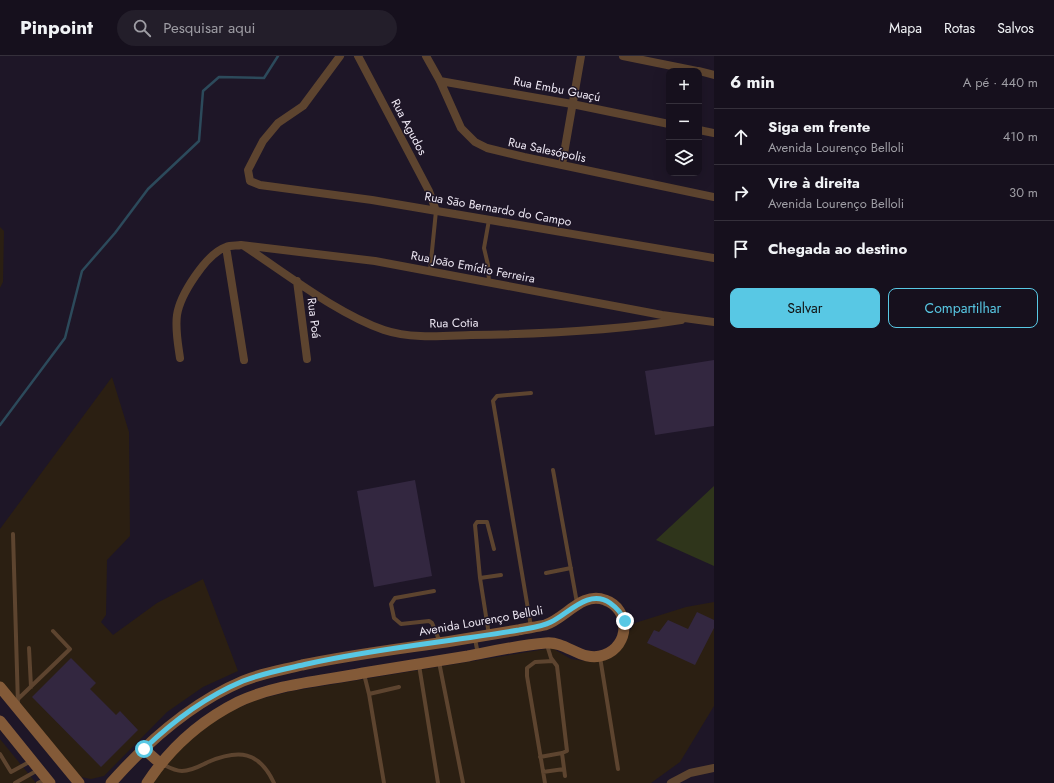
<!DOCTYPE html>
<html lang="pt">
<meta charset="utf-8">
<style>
body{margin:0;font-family:Jost,sans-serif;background:#231e2a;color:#f1f3f6}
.controls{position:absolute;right:12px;top:12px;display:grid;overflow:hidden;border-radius:8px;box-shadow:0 4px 16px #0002}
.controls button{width:36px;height:36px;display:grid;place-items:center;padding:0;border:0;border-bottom:1px solid #35303b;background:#16101d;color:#f1f3f6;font:20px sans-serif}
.stop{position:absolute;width:12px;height:12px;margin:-9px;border:3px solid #58c8e4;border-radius:50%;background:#fff}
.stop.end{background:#58c8e4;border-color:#fff;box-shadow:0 1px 4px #0008}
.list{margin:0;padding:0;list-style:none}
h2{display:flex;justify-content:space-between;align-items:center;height:52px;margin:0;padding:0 16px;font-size:17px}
h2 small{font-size:13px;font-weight:400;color:#9e9da4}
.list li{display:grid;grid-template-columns:26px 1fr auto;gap:12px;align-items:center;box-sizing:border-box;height:56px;padding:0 16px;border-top:1px solid #35303b}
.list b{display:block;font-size:15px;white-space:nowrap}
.list p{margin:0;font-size:13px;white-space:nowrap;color:#9e9da4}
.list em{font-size:13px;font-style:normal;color:#9e9da4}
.actions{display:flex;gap:8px;padding:12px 16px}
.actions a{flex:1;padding:9px 0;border:1px solid #58c8e4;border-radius:8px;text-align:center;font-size:14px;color:#58c8e4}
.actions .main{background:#58c8e4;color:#111}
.icon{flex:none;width:22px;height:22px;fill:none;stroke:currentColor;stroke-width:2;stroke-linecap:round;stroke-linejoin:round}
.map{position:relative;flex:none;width:714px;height:727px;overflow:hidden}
header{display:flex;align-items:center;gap:24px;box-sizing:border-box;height:56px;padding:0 20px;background:#16101d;border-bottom:1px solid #35303b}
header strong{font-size:19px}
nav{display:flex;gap:22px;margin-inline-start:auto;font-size:14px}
.search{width:280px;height:36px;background:#231e2a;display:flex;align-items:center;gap:10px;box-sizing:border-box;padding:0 14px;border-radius:22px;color:#9e9da4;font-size:15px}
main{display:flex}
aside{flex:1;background:#16101d}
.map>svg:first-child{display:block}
.industrial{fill:#2b1f12}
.green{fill:#2f351b}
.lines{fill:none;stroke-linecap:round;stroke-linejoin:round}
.stream{stroke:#2c4a5b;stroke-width:2.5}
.building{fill:#332740}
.lane{stroke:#5d442f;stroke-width:4}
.street{stroke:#5d442f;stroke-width:8}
.secondary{stroke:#835a38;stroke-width:11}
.route{stroke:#58c8e4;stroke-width:5}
.labels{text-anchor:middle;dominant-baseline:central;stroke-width:3;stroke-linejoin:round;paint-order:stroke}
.street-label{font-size:12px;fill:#eee8f4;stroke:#1e1627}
</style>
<header>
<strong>Pinpoint</strong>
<div class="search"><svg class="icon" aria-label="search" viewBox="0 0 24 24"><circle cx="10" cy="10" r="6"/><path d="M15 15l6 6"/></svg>Pesquisar aqui</div>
<nav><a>Mapa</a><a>Rotas</a><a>Salvos</a></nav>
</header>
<main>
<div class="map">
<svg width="714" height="727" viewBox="0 0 714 727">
<rect width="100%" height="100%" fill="#1e1627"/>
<path class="industrial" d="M 0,171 L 4,175 L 3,226 L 0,232 Z
M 112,321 L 129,376 L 130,480 L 107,504 L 106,559 L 101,566 L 113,579 L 157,547 L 203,523 L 238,615 L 203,631 L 167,656 L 104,720 L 91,723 L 76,720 L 0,628 L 0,473 Z
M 714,546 L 714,650 L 680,706 L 651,727 L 151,727 L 160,713 L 194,679 L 225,658 L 256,644 L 292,635 L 552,592 L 571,603 L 592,606 L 614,598 L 635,567 L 686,551 Z
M 0,683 L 36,727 L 0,727 Z"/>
<path class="green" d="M 714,430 L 714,510 L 656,484 Z"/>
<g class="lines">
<path class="stream" d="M 0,369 L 65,282 L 82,215 L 115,177 L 148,133 L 199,85 L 203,35 L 219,21 L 264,22 L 278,0"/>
</g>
<path class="building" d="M 714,304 L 714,370 L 655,379 L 645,315 Z
M 415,424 L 432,520 L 374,531 L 357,435 Z
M 697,556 L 714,564 L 714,572 L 695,609 L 647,587 L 654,574 L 659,576 L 668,564 L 688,573 Z
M 71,602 L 96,627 L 90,633 L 116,659 L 120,655 L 138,674 L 101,711 L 32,641 Z"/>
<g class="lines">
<path class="lane" d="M 489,164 L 484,192 L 488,209 L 489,226
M 430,215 L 436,155
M 553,414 L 577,547
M 13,478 L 18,649
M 546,517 L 571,512
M 480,522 L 501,519
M 434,535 L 395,542 L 391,548 L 394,562 L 401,568 L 429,565 L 432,567 L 440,586
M 531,571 L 493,345 L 497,340 L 531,337
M 489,579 L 480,522 L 475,469 L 477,466 L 487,466 L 494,493
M 475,583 L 478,598
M 547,589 L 551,602 L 557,610 L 567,695 L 562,697 L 565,720
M 29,592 L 31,631
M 600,601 L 618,713
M 439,606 L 463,727
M 419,609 L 438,727
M 364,618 L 369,638 L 399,631
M 369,638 L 384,727
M 18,643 L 70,593 L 53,575
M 0,698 L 11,716 L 31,705
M 540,701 L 562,697
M 162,708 C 168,711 175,715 182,715 C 191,715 200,710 208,706 C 239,693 259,695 274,727
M 543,716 L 564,713
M 15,727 L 38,714
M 38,727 L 46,723
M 545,727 L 527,620 L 527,612 L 535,606 L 553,605"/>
<path class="street" d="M 340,0 L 303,50 L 278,67 L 263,85 L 248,114 L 250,125 L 260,129 L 372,144 L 714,202
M 358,0 L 429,135 L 436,155
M 426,0 L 440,25 L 461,72 L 475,86 L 487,92 L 524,101 L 714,141
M 623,0 L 697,15
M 699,15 L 714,19
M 440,25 L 572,48 L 669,68
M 699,74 L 714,77
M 562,109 L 581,0
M 244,190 C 287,218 336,257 384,274 C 411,283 442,280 471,279 C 541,278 612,275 681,264
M 226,191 L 244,304
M 297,225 L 307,303
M 180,302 C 178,288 175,273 177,259 C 180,239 206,198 226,191 C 231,189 237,190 241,189 L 375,205 L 662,259 L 714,266
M 671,727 L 690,717 L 714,712"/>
<path class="secondary" d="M 0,631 L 79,727
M 0,665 L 50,727
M 144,693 L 161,708
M 111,727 C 148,685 191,647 243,625 C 262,617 282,614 302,609 C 349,599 398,593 446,586 C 470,582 494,578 518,574 C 527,572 536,571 545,569 C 565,563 582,535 605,544 C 631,553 630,590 604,599 C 582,607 567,585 546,587 C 520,589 494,595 468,600 C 433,606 398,611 363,617 C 322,625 276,628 238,646 C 200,665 170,692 147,727"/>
</g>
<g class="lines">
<path class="route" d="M 144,693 C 173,665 205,641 243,625 C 263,617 285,613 307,608 C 377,592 448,586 519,574 C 529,572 541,571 551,566 C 568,558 589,532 610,547 C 617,552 621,556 625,565"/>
</g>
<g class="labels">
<g class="street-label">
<text transform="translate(557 33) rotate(11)">Rua Embu Guaçú</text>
<text transform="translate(409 71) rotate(62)">Rua Agudos</text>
<text transform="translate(547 94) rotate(12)">Rua Salesópolis</text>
<text transform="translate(498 153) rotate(10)">Rua São Bernardo do Campo</text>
<text transform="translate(473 211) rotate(11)">Rua João Emídio Ferreira</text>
<text transform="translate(314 262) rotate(83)">Rua Poá</text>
<text transform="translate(454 267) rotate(-1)">Rua Cotia</text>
<text transform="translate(481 565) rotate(-10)">Avenida Lourenço Belloli</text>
</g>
</g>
</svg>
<div class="controls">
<button>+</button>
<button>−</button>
<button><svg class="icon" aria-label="layers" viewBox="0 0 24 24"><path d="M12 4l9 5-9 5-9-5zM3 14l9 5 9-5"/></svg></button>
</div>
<div class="stop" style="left:144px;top:693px"></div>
<div class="stop end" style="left:625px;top:565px"></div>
</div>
<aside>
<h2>6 min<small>A pé · 440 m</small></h2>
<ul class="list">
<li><svg class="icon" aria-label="ahead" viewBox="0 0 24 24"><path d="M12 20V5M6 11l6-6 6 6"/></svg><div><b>Siga em frente</b><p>Avenida Lourenço Belloli</p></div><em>410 m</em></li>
<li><svg class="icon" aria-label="right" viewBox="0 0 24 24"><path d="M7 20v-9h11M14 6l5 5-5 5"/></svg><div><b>Vire à direita</b><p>Avenida Lourenço Belloli</p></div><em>30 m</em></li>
<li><svg class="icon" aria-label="arrive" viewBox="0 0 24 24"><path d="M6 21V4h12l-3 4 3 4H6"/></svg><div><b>Chegada ao destino</b></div></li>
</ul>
<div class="actions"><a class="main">Salvar</a><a>Compartilhar</a></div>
</aside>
</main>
